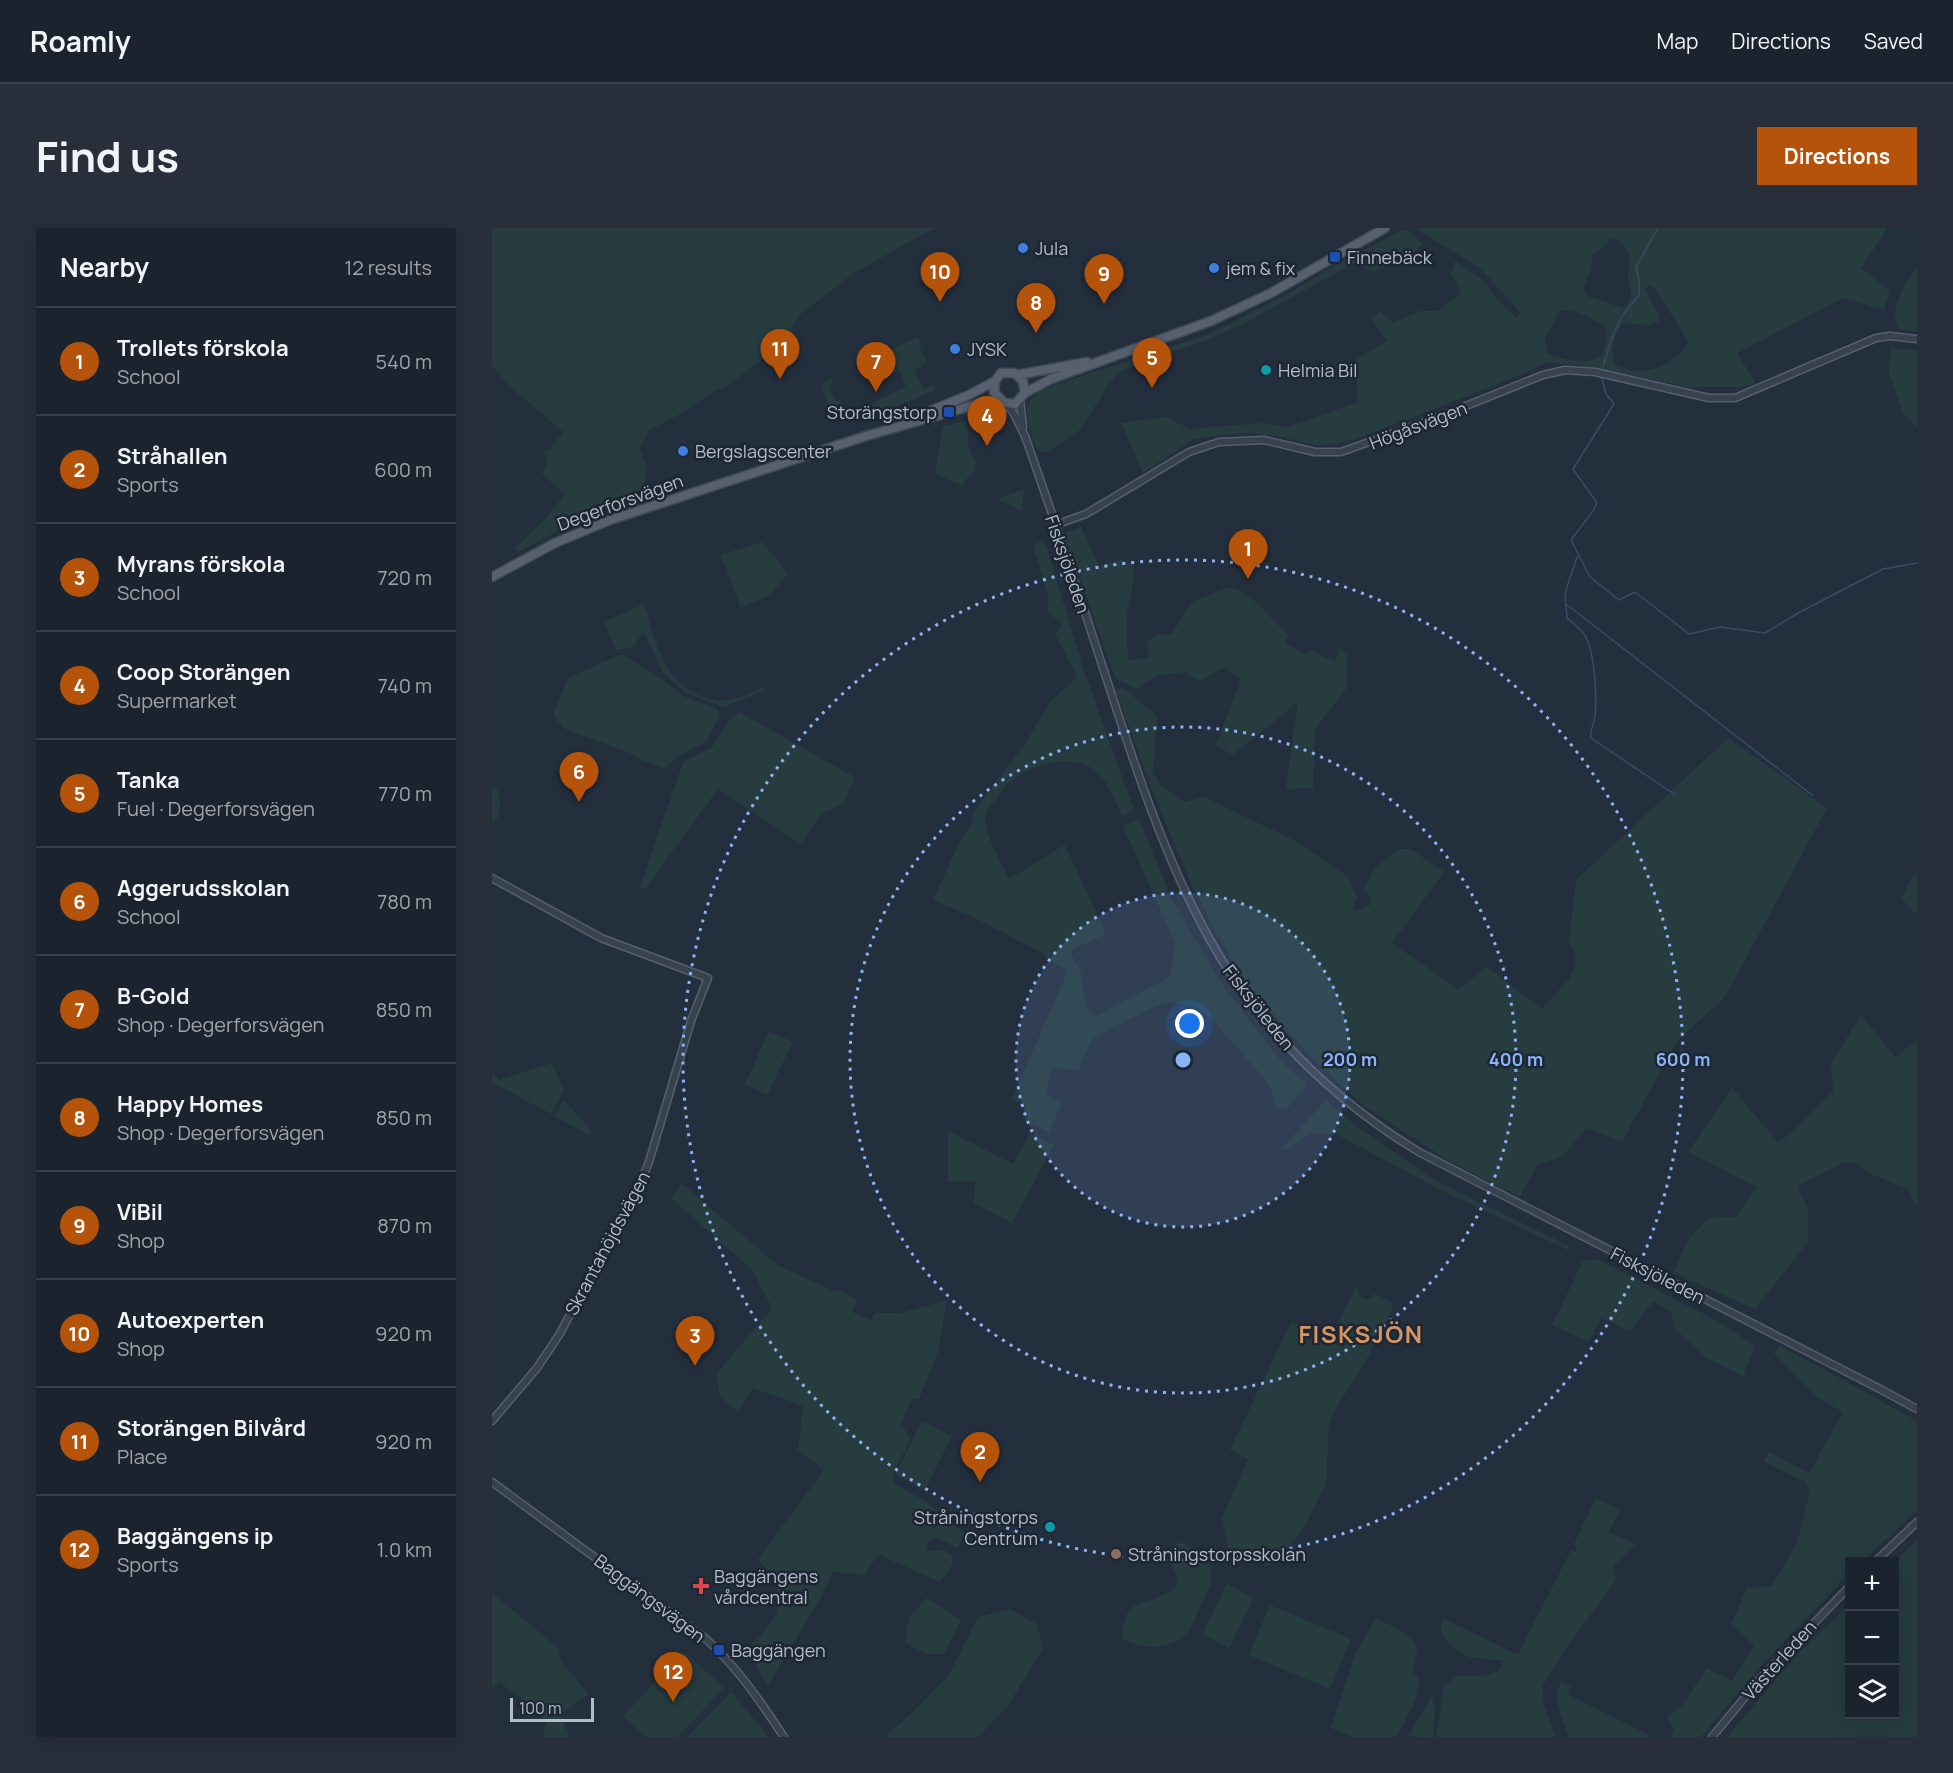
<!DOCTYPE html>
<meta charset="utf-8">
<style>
body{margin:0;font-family:Manrope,sans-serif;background:#282f3a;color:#f1f3f6}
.controls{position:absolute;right:18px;bottom:18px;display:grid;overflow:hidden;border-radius:0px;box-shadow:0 6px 24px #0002}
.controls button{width:54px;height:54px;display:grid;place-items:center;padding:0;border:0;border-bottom:2px solid #39404a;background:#1b232e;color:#f1f3f6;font:30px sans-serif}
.scale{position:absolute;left:18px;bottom:15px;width:84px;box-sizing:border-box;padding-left:6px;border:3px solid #b4bcc9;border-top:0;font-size:16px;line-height:21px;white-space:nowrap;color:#b4bcc9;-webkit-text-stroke:4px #1d2633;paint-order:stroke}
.you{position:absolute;left:698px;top:796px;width:21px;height:21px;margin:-15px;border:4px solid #fff;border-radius:50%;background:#1a73e8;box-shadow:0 0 0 9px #1a73e833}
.badge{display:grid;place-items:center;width:39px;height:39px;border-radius:50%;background:#b45309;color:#fff;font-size:20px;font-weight:700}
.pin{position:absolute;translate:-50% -50px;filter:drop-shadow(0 2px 3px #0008)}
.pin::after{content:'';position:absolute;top:32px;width:21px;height:18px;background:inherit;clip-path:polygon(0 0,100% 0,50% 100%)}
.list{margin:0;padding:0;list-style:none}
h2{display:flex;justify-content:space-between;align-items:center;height:78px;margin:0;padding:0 24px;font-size:26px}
h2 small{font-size:20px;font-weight:400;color:#a0a4aa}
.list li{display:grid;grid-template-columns:39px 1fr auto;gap:18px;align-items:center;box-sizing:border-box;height:108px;padding:0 24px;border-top:2px solid #39404a}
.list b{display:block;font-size:22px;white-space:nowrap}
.list p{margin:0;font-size:20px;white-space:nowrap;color:#a0a4aa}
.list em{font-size:20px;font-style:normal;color:#a0a4aa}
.icon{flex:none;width:33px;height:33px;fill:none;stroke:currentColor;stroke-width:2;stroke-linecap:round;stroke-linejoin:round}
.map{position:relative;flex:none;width:1425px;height:1509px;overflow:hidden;border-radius:0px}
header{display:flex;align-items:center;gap:36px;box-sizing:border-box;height:84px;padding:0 30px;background:#1b232e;border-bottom:2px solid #39404a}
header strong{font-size:28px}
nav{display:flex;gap:33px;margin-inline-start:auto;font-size:21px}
.intro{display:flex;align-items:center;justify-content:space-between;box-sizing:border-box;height:144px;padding:0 36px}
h1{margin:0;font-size:42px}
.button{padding:15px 27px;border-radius:0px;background:#b45309;color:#fff;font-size:21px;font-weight:700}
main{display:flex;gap:36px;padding:0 36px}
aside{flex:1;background:#1b232e;border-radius:0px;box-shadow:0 6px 24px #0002}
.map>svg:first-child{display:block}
.green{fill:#263c3f;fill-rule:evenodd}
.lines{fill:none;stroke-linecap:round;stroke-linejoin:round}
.stream{stroke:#394c67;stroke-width:1.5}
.minor-casing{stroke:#565f6c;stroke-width:9}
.major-casing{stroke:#414a57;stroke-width:11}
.minor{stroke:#38414e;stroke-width:6}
.major{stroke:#56606e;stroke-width:8}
.ring{fill:none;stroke:#8ab4f8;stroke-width:3;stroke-dasharray:3 6}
.shop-dot{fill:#3f7fe0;stroke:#1d2633;stroke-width:2}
.transit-dot{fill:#1a4fb4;stroke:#1d2633;stroke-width:2}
.culture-dot{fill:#0f9aa8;stroke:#1d2633;stroke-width:2}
.education-dot{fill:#8d6e63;stroke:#1d2633;stroke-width:2}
.health-dot{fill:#e0444e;stroke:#1d2633;stroke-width:2}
.labels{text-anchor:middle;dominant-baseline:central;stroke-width:5;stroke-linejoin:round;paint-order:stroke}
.poi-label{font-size:18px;fill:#b4bcc9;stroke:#1d2633;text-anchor:start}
.street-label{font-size:18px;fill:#b4bcc9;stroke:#1d2633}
.district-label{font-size:24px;font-weight:bold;letter-spacing:1.5px;fill:#d59563;stroke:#1d2633}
.centre{fill:#8ab4f8;stroke:#1d2633;stroke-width:3}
.ring-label{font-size:18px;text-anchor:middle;font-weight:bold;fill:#8ab4f8;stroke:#1d2633;stroke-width:5;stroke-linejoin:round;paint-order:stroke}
</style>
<header>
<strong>Roamly</strong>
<nav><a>Map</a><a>Directions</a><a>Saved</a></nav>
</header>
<div class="intro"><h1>Find us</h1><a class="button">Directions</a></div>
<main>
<aside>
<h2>Nearby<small>12 results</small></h2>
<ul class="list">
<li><span class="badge">1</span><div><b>Trollets förskola</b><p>School</p></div><em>540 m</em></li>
<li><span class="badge">2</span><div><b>Stråhallen</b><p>Sports</p></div><em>600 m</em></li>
<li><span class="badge">3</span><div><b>Myrans förskola</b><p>School</p></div><em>720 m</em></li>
<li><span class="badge">4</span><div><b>Coop Storängen</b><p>Supermarket</p></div><em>740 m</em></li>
<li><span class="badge">5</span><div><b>Tanka</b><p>Fuel · Degerforsvägen</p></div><em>770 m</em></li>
<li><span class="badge">6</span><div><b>Aggerudsskolan</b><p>School</p></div><em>780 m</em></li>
<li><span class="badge">7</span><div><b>B-Gold</b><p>Shop · Degerforsvägen</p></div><em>850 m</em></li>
<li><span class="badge">8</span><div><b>Happy Homes</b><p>Shop · Degerforsvägen</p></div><em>850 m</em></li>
<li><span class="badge">9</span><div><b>ViBil</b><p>Shop</p></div><em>870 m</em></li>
<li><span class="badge">10</span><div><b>Autoexperten</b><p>Shop</p></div><em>920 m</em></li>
<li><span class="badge">11</span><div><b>Storängen Bilvård</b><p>Place</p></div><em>920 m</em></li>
<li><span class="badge">12</span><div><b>Baggängens ip</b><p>Sports</p></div><em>1.0 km</em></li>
</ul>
</aside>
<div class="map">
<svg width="1425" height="1509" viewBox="0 0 1425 1509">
<rect width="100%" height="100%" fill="#242f3e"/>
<path class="green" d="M 0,0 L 442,0 L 362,45 L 306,88 L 294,114 L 229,162 L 227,160 L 190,185 L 157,202 L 148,220 L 155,242 L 150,262 L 102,277 L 75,297 L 27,324 L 22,321 L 56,288 L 73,266 L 50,246 C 55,237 56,232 51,223 L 58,222 L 71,204 L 20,160 L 0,138 Z
M 926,0 L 1396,0 L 1369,40 L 1398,63 L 1392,82 L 1351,70 L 1245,125 L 1264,155 L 1247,159 L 1195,159 L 1099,139 L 1055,134 L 1034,145 L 883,204 L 847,216 L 826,217 L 779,207 L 755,205 L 731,207 L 702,211 L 651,245 L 629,195 L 673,189 L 698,201 L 770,195 L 796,199 L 866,174 L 863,132 L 895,113 L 879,91 L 888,84 L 901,95 L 928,83 L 946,83 L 969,65 L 959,45 L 963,33 L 990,51 L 1007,73 L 1025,90 L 1028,84 L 988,40 L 934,7 ZM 1121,10 L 1128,14 L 1138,27 L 1136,49 L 1139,66 L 1136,75 L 1131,80 L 1095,68 L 1091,61 L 1099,41 L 1100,28 ZM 1156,58 L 1161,58 L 1197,114 C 1181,139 1148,152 1122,136 C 1118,119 1122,109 1130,95 L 1156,97 L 1166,94 L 1167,87 L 1153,61 ZM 1068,82 C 1085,82 1098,89 1113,98 C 1116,107 1115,112 1112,121 C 1104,142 1070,130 1055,126 L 1053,111 Z
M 911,2 L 917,3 L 931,16 L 922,24 L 881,44 L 862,35 L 753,95 L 715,112 L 638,139 L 625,146 L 615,159 L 588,202 L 556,224 C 552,224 550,225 547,222 C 541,217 533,188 535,180 C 537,172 544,166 550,161 L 715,107 L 794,67 L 835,42 Z
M 1425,40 L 1425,104 L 1406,101 C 1397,80 1412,56 1425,40 Z
M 425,109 L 430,116 L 427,118 L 435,135 L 422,142 L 431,160 L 441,157 L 443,162 L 397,182 L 357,193 C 345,186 332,173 329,160 L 335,152 L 340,150 L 341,154 L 337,159 L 344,173 L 348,172 L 357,187 L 414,158 L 407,142 L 401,144 L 392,130 L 385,131 L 385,128 Z
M 1399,120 L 1425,123 L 1425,199 L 1411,186 L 1397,145 Z
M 473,193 L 477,206 L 475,215 L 484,236 L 482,245 L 475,250 L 471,258 L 443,246 L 451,198 Z
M 532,261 L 530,283 L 505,271 Z
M 589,299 L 607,339 L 628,331 L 642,338 C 642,354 640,361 637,375 C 633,394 634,413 637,432 L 657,430 L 655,414 L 666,406 L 679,407 L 700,374 L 735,360 L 744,361 L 765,375 L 797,408 L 793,415 L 814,427 L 818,422 L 843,434 L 847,420 L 855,426 L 854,461 L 823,501 L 821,560 L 794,561 L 806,474 L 741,527 L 724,517 L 749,452 L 733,439 L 707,453 L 694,444 L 664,448 L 644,461 L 623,450 L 572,305 Z
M 549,313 L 554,317 L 591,440 L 642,582 L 630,588 C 622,570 613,544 593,537 C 570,528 538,538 519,553 C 513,558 508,565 504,571 C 499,577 493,583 493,591 C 493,607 510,636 517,651 L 573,617 L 614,706 L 578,723 L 589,744 L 593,777 L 603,788 L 678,749 L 683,715 L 631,598 L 647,591 L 681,674 L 730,756 L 789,833 L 815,857 L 795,881 L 783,879 L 781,866 L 773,851 L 723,795 L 706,780 L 679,774 L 657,781 L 601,811 L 586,842 L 561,840 L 554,866 L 569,876 L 557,905 L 533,893 L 533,880 L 526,874 L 519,872 L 576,743 L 554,731 L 551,725 L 479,688 L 441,672 L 469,611 L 479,598 L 482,583 L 532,517 L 559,473 L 585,449 L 563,406 L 570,396 L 555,383 L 556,367 L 541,318 Z
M 270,314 L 296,345 L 278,367 L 249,380 L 229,327 Z
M 152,376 C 163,409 169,449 204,466 C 213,470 225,474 235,472 C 249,470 262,463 274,458 L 273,462 L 231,479 L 194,465 L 171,445 L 153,406 L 150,406 L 140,420 L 124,422 L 112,394 Z
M 129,426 L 169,450 L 189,467 L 223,480 L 227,484 L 227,488 L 215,513 L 183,530 L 173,540 L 153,534 L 138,525 L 71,500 L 61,486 L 76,450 Z
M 632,460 L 665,488 L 661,545 L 669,557 L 692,574 L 713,569 L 805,614 L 855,648 L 865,669 L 862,678 L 864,683 L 878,677 L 880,671 L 871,662 L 884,639 L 907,621 L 918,621 L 952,644 L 900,715 L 966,761 L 995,739 L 1050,781 L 1078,750 L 1085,732 L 1077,711 L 1084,652 L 1236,510 L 1335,580 L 1233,769 L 1185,813 L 1130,914 L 1094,900 L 1070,929 L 1045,937 L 1028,969 L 954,931 L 868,875 L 819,829 L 754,755 L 722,701 L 699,656 L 659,560 L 624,462 Z
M 247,484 L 362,549 L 352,576 L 329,586 L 309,616 L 226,561 L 153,661 L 148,659 L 191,534 L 220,519 L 239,490 Z
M 0,559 L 5,561 C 10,576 10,586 0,598 Z
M 1422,646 L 1425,648 L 1425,687 L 1409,670 Z
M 1369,787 L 1403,829 L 1425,812 L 1425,980 L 1416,961 L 1379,946 L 1362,934 L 1351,935 L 1306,958 L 1316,982 L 1316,1014 L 1263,1081 L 1181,1045 L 1197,1010 L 1218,989 L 1243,990 L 1265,959 L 1196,924 L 1240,860 L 1286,914 L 1299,906 L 1341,864 L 1339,836 Z
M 277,803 L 301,814 L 275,867 L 253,856 Z
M 60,835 L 72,862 L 59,886 L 0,854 L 0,844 L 7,852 Z
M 72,872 L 100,903 L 97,907 L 62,888 Z
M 834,872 L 863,897 L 942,952 L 1077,1018 L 1076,1022 L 947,961 L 844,906 L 818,906 L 792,923 L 790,920 Z
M 456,903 L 521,936 L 538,905 L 562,917 L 520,995 L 482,975 L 483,953 L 456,954 Z
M 190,956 L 287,1038 L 342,1063 L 347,1061 L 365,1072 L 360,1084 L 379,1092 L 383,1085 L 410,1085 L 455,1072 L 446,1124 L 427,1171 L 420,1171 L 409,1195 L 419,1211 L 401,1245 L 403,1256 L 433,1273 L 473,1305 L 465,1320 C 453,1314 436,1301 434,1323 L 451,1322 L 461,1328 C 462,1339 454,1347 447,1354 L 386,1326 L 372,1348 L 341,1343 L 331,1366 L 276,1457 C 267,1445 263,1432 252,1422 L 267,1410 L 285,1386 L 285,1355 L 266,1331 L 332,1242 L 306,1222 L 311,1178 L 261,1160 L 246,1184 L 227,1167 L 225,1145 L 280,1080 L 260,1042 L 179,970 Z
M 1105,1031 L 1227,1094 L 1263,1118 L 1251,1148 L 1213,1129 L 1183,1101 L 1179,1084 L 1161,1073 L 1138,1103 L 1109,1090 L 1097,1114 L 1060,1097 L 1091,1033 Z
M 865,1057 L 867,1067 L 872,1071 L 879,1070 L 882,1066 L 899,1073 L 900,1082 L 877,1127 L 842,1184 L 837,1196 L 834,1256 L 810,1303 L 778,1338 L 737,1323 L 730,1290 L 756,1231 L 738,1222 L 799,1094 L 837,1112 Z
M 1287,1117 L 1425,1193 L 1425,1282 L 1371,1333 L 1358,1334 L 1357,1346 L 1266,1441 L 1209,1509 L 1176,1509 L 1183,1504 L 1175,1489 L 1190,1477 L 1215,1440 L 1240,1453 L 1262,1418 L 1239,1396 L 1255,1360 L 1280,1358 L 1305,1315 L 1318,1264 L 1313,1254 L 1272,1233 L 1277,1224 L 1317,1245 L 1351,1184 L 1322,1167 L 1282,1126 Z
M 430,1193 L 460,1208 L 433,1262 L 403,1246 Z
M 1104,1270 L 1128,1282 L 1117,1304 L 1143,1316 L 1121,1339 L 1124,1352 L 1075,1419 L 1051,1457 L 1050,1472 L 1064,1509 L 944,1509 L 952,1458 L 965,1448 L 993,1448 L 1007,1443 L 1011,1433 L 976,1429 L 959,1418 L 949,1406 L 950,1390 L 1026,1427 L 1079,1322 L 1083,1324 L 1085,1320 L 1082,1316 Z
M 1425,1312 L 1425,1509 L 1235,1509 L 1306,1426 L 1357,1377 L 1358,1486 L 1402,1486 L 1402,1334 Z
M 684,1315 C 699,1315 714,1327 719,1342 C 722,1352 715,1364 711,1373 C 706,1382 703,1394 697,1402 C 683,1423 649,1422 630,1410 C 631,1403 631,1393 635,1386 C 644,1369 673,1376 686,1354 C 683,1337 671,1332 684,1315 Z
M 735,1356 L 762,1370 L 737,1420 L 710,1406 Z
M 0,1365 L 65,1419 L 69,1434 L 97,1466 L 68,1486 L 78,1509 L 50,1509 L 55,1495 L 29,1469 L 7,1454 L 0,1460 Z
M 435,1370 L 469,1392 L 452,1426 L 434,1426 L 413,1415 L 417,1389 Z
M 778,1377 L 859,1411 L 838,1461 L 757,1427 Z
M 517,1381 L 545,1396 L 551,1421 L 515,1479 L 486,1509 L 393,1509 L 427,1478 L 456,1448 L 486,1389 Z
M 884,1391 C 900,1397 918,1405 926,1421 L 920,1447 L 926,1449 C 930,1469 913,1492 904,1509 L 861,1509 L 839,1500 L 864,1423 Z
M 192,1423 L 232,1460 L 186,1509 L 154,1509 L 131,1488 Z
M 1069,1453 L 1079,1459 L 1075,1466 L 1161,1509 L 1076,1509 L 1064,1470 Z
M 239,1464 L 277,1509 L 195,1509 Z
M 940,1467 L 943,1481 L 941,1509 L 926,1509 L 921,1507 L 916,1509 Z"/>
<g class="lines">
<path class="stream" d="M 1111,138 L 1121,107 L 1130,88 L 1147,67 L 1147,51 L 1144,39 L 1166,0
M 1110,151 L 1114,166 L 1122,176 L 1081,241 L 1105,275 L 1101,283 L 1079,312 L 1098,349 L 1127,372 L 1143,364 L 1197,406 L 1228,399 L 1273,405 L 1308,384 L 1391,341 L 1425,335
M 1085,329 L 1073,365 L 1075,390 C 1080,395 1088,400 1092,406 C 1103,422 1105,468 1103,487 C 1103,495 1097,502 1099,510 L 1182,566
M 1074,376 L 1320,567"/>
<defs>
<path id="minor" d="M 528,172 L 531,199
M 515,176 L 522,186 L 533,208 C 560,285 586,362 611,440 C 641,532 670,625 717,710 C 765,798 841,872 927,924 L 1388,1161 L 1425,1181
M 563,297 L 594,286 L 697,224 L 727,214 L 772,212 L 823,224 L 849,224 L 944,190 L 1051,147 L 1073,142 L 1103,144 L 1217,170 L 1243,170 L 1384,110 L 1398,108 L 1425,111
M 0,650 L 109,710 L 216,750 L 199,793 L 157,934 L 146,961 L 67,1107 L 45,1140 L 0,1193
M 0,1254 L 214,1411 C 246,1440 268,1473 292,1509
M 1383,1334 L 1425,1294
M 1220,1509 L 1268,1451 L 1358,1358"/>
<path id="major" d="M 525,147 L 595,134
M 533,165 L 531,153 L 522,145 L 509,145 L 503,153 L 502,164 L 512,175 L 523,176 L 533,165 L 559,151 L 719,93 L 779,65 L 893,0
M 428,187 L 477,167 L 503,153
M 0,349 L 63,315 L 118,292 L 374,208 L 479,178 L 508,173"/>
</defs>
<use href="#minor" class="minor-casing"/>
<use href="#major" class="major-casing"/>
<use href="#minor" class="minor"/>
<use href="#major" class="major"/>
</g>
<circle cx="691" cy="832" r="167" fill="#8ab4f8" fill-opacity=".12"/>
<g class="ring">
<circle cx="691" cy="832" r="167"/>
<circle cx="691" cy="832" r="333"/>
<circle cx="691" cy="832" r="500"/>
</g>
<g class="shop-dot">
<circle cx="531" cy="20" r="6"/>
<circle cx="722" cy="40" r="6"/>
<circle cx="463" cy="121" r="6"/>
<circle cx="191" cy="223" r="6"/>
</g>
<g class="transit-dot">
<rect x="837" y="23" width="12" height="12" rx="3"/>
<rect x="451" y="178" width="12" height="12" rx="3"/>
<rect x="221" y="1416" width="12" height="12" rx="3"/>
</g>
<g class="culture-dot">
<circle cx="774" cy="142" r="6"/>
<circle cx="558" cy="1299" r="6"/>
</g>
<circle class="education-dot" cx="624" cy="1326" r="6"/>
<path class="health-dot" d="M206 1349h6v6h6v6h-6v6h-6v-6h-6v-6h6z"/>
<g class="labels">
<g class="poi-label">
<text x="543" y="20">Jula</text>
<text x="855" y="29">Finnebäck</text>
<text x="734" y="40">jem &amp; fix</text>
<text x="475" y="121">JYSK</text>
<text x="786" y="142">Helmia Bil</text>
<text x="445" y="184" text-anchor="end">Storängstorp</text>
<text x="203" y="223">Bergslagscenter</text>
<text x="546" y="1289" text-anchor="end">Stråningstorps<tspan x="546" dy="21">Centrum</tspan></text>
<text x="636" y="1326">Stråningstorpsskolan</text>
<text x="222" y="1348">Baggängens<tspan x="222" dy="21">vårdcentral</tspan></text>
<text x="239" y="1422">Baggängen</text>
</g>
<g class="street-label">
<text transform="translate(926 197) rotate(-21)">Högåsvägen</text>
<text transform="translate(128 274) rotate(-20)">Degerforsvägen</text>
<text transform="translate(576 336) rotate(71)">Fisksjöleden</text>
<text transform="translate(767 779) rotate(52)">Fisksjöleden</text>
<text transform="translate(115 1015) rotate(-62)">Skrantahöjdsvägen</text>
<text transform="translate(1166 1047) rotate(27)">Fisksjöleden</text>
<text transform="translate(158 1370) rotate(37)">Baggängsvägen</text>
<text transform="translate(1287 1432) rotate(-48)">Västerleden</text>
</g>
<g class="district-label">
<text x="869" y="1105">FISKSJÖN</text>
</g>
</g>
<circle cx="691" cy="832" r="9" class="centre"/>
<g class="ring-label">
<text x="858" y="838">200 m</text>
<text x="1024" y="838">400 m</text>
<text x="1191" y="838">600 m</text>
</g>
</svg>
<div class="controls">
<button>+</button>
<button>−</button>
<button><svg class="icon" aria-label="layers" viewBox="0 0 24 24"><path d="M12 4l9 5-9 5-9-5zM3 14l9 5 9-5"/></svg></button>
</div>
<div class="scale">100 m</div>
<div class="you"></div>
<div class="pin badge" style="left:756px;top:351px">1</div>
<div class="pin badge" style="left:488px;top:1254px">2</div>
<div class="pin badge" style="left:203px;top:1138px">3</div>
<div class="pin badge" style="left:495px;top:218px">4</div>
<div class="pin badge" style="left:660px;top:160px">5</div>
<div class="pin badge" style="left:87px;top:574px">6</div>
<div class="pin badge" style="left:384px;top:164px">7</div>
<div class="pin badge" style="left:544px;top:105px">8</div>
<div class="pin badge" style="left:612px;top:76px">9</div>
<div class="pin badge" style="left:448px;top:74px">10</div>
<div class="pin badge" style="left:288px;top:151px">11</div>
<div class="pin badge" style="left:181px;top:1474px">12</div>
</div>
</main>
